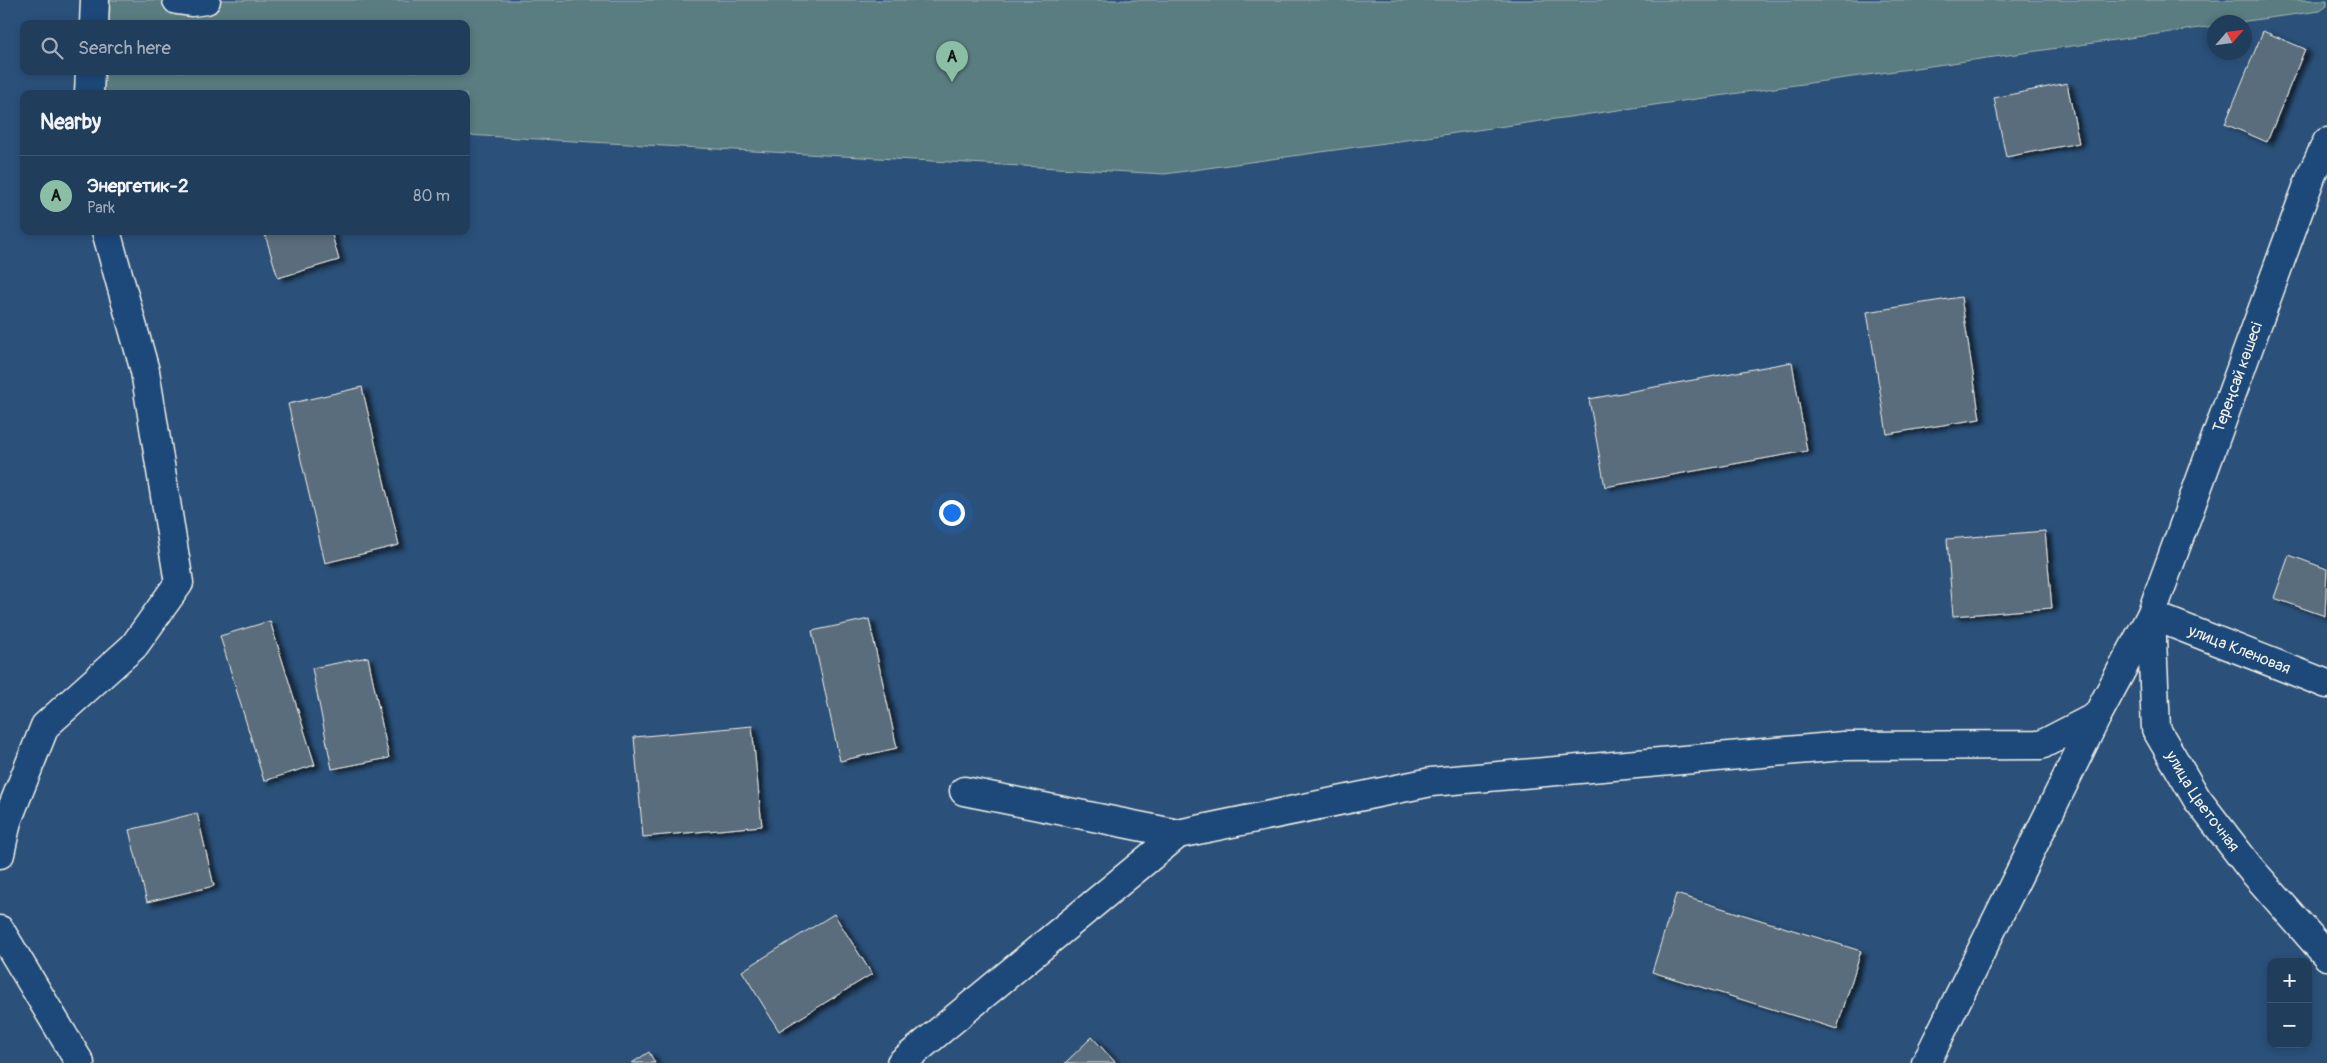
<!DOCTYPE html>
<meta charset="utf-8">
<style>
body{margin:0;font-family:Pangolin,sans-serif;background:#284462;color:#f1f3f6}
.controls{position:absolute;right:15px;bottom:15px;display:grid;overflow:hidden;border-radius:10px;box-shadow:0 2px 8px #0003}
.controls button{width:45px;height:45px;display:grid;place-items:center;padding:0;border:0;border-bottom:1px solid #3d5672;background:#203d5c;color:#f1f3f6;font:25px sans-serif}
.compass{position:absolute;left:2207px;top:15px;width:45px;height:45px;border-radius:50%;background:#203d5c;box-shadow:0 2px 8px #0003;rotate:62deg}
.you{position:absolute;left:951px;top:512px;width:18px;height:18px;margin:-12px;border:4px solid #fff;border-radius:50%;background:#1a73e8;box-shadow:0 0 0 8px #1a73e833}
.badge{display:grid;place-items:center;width:32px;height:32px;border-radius:50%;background:#8abfa5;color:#111;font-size:16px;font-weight:700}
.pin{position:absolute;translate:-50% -41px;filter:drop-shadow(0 1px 2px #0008)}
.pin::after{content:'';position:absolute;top:26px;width:18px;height:15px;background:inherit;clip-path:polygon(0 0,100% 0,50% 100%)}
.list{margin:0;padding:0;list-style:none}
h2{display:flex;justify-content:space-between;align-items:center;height:65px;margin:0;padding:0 20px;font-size:21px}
h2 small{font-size:16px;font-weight:400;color:#a2aebb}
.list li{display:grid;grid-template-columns:32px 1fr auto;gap:15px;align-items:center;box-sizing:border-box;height:80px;padding:0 20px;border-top:1px solid #3d5672}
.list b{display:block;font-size:19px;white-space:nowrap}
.list p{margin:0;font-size:16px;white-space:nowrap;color:#a2aebb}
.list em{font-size:16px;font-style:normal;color:#a2aebb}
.icon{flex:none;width:28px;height:28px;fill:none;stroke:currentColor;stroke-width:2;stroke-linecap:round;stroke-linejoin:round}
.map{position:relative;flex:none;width:2327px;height:1063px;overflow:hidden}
.search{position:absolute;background:#203d5c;box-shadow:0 2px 8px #0003;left:20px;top:20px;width:450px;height:55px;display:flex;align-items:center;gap:12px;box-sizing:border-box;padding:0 18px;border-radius:10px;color:#a2aebb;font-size:19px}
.panel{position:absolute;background:#203d5c;box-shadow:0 2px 8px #0003;left:20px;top:90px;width:450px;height:145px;border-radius:10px}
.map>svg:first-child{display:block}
.green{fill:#5a7d81;stroke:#a7b7b4}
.building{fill:#5a6d7c;stroke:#f4f1e8;filter:url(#shadow)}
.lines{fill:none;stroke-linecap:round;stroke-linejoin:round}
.minor-casing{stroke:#f4f1e8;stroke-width:31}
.minor{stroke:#1f4a7a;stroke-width:28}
.labels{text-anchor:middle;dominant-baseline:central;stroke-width:4;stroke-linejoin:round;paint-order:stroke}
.street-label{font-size:16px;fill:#f4f1e8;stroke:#1f4a7a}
</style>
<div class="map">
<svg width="2327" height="1063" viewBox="0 0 2327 1063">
<defs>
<filter id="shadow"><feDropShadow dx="5.5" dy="3" stdDeviation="2.5" flood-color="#0009"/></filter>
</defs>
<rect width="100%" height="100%" fill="#2b517a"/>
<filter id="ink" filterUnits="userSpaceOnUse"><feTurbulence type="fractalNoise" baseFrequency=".02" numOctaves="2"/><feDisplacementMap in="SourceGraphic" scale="10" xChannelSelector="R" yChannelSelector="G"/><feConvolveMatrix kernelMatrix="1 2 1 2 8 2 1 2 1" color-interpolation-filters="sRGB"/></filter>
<g filter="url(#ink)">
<path class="green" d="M 95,0 L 2327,0 L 2327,6 L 2320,11 L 2239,22 L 2214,22 L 2214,26 L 1165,174 L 466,135 L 466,94 L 89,94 L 90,71 L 466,71 L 466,24 L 94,24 Z"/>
<path class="building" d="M 2263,31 L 2305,49 L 2267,142 L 2225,124 Z
M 2067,83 L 2079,143 L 2006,157 L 1994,98 Z
M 264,231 L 331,231 L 339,260 L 278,278 Z
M 1961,297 L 1980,419 L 1887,434 L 1867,312 Z
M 1792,362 L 1807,451 L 1605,487 L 1589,399 Z
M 362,387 L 399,545 L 325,563 L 288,404 Z
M 2045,531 L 2052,608 L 1953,616 L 1947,539 Z
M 2289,555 L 2327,569 L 2325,616 L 2274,598 Z
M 869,619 L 897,748 L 840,761 L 812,631 Z
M 270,621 L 315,765 L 264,781 L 220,636 Z
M 368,657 L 389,758 L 332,769 L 312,668 Z
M 752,726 L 762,826 L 643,837 L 634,737 Z
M 197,813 L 214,886 L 147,902 L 129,830 Z
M 1676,894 L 1861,951 L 1837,1029 L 1652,972 Z
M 834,914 L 872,974 L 779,1031 L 742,971 Z
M 1092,1037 L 1116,1063 L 1065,1063 Z
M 649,1052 L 655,1063 L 632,1063 Z"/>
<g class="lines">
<defs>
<g id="minor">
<path d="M 177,0 L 191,2 L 206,0"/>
<path d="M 94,24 L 95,0"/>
<path d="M 89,94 L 90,71"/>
<path id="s1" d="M 2151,615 L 2327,684"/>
<path id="s2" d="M 2151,617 L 2156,729 L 2197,799 L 2250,868 L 2327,956"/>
<path d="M 964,791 L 1178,834"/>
<path d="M 0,854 L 7,821 L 45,726 L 134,646 L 179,583 L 145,371 L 106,231"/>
<path d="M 0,930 L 80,1063"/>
<path id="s3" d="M 901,1063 L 1178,834 L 1431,782 L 1843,746 L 2041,745 L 2097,716 L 2151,615 L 2312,174 L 2327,142"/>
<path d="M 1926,1063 L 2097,716"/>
</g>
</defs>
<use href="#minor" class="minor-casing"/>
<use href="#minor" class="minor"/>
</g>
</g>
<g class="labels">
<g class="street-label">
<text stroke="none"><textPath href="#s3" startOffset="1660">Тереңсай көшесі</textPath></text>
<text stroke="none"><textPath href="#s1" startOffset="95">улица Кленовая</textPath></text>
<text stroke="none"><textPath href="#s2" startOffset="198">улица Цветочная</textPath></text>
</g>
</g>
</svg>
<div class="controls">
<button>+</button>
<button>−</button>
</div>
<svg class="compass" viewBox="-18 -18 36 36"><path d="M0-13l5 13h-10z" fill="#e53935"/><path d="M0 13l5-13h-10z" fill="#a2aebb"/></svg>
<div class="you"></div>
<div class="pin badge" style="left:952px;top:82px">A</div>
<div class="search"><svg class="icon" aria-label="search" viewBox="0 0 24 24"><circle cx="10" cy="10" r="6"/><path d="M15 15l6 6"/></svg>Search here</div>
<section class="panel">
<h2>Nearby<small></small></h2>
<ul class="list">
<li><span class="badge">A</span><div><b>Энергетик-2</b><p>Park</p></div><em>80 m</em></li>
</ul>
</section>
</div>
